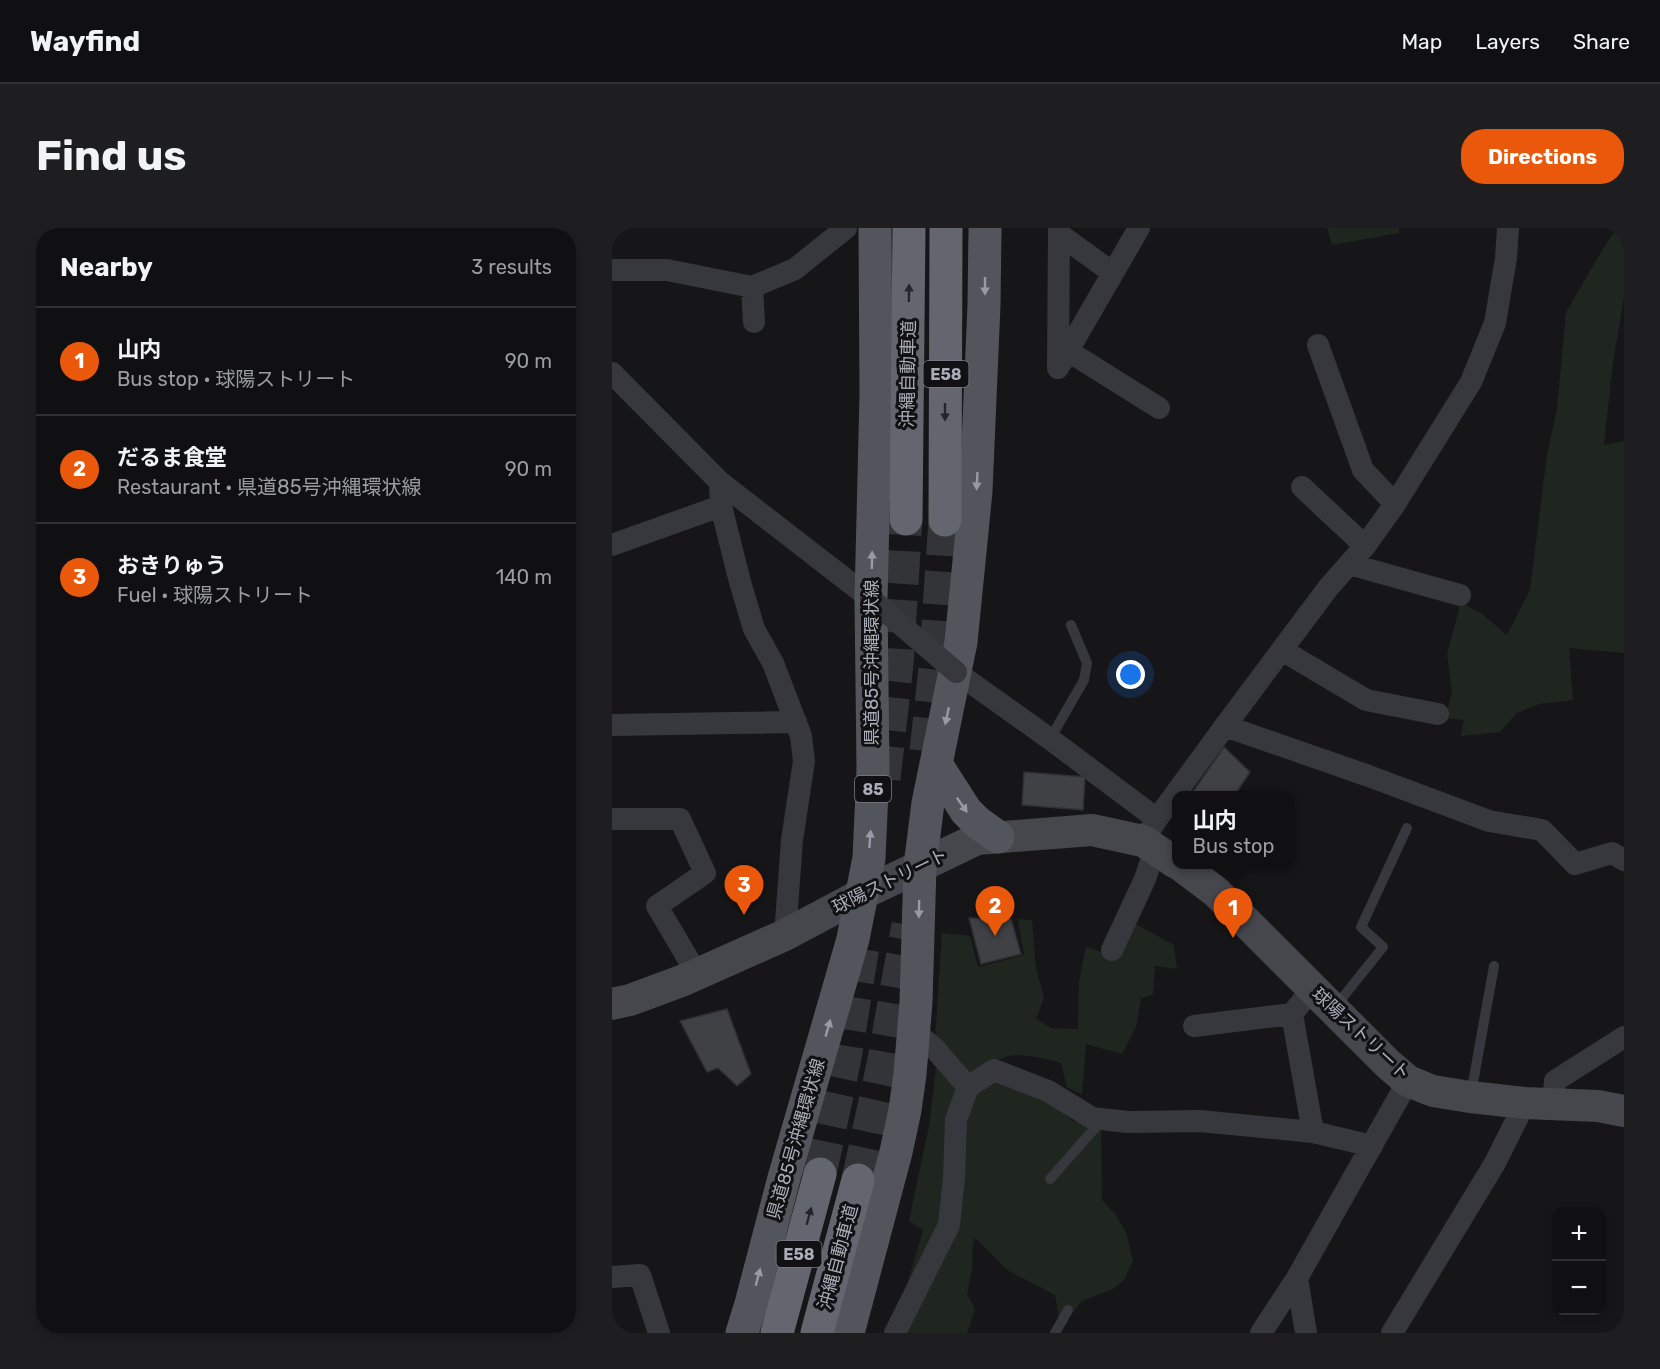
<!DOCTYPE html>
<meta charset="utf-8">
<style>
body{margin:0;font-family:Rubik,"Noto Sans JP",sans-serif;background:#1e1e20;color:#f1f3f6}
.controls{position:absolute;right:18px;bottom:18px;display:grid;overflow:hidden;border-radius:12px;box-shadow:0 3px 9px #0003}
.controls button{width:54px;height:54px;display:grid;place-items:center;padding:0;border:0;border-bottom:2px solid #303032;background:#101012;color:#f1f3f6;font:30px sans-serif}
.you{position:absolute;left:519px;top:447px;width:21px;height:21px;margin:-15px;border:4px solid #fff;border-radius:50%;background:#1a73e8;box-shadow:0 0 0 9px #1a73e833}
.badge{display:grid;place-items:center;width:39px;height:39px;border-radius:50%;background:#ea580c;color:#fff;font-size:20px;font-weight:700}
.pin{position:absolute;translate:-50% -50px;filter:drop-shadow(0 2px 3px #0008)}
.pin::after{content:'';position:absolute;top:32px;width:21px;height:18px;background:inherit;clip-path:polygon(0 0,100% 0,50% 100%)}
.popup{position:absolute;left:560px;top:563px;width:123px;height:78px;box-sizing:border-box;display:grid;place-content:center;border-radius:12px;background:#101012;filter:drop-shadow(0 2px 4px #0005);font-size:20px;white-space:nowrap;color:#9c9d9f}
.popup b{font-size:22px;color:#f1f3f6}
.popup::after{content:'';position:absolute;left:50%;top:100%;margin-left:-12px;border:12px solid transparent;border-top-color:#101012}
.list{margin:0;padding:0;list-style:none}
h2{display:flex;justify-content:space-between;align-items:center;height:78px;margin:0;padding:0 24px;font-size:26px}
h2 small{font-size:20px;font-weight:400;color:#9c9d9f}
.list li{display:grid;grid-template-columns:39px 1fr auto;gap:18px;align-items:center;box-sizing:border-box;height:108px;padding:0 24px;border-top:2px solid #303032}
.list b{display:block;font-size:22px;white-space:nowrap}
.list p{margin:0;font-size:20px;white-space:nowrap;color:#9c9d9f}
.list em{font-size:20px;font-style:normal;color:#9c9d9f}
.map{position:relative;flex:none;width:1012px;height:1105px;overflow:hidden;border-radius:24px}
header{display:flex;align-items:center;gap:36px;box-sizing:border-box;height:84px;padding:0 30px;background:#101012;border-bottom:2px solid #303032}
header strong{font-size:28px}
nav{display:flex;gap:33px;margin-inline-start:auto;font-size:21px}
.intro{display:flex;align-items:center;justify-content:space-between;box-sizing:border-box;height:144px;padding:0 36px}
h1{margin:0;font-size:42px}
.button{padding:15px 27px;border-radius:24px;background:#ea580c;color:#fff;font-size:21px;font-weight:700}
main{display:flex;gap:36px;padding:0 36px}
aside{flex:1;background:#101012;border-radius:24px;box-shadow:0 3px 9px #0003}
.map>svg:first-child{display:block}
.green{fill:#1e261f}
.building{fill:#404145;stroke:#303034;stroke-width:1.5}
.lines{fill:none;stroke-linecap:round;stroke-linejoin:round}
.highway-tunnel{stroke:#333438;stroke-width:33;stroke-dasharray:33 16;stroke-linecap:butt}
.lane{stroke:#37383d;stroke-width:10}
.street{stroke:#37383d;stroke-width:22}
.secondary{stroke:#45474d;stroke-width:32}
.primary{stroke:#53555c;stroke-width:33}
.highway{stroke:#63666e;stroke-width:33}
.street-bridge{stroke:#37383d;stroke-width:22}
.oneway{fill:#979ba6}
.oneway2{fill:#26262a}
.labels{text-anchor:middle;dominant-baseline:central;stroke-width:6;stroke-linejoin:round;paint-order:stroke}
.shield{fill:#111113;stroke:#7b7e86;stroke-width:1.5}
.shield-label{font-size:16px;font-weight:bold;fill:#a8adb8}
.street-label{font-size:18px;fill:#a8adb8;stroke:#111113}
</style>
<header>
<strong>Wayfind</strong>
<nav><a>Map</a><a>Layers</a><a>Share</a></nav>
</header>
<div class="intro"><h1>Find us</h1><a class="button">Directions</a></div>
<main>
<aside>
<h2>Nearby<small>3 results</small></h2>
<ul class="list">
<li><span class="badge">1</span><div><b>山内</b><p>Bus stop · 球陽ストリート</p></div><em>90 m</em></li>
<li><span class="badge">2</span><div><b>だるま食堂</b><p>Restaurant · 県道85号沖縄環状線</p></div><em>90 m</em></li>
<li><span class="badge">3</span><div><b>おきりゅう</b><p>Fuel · 球陽ストリート</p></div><em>140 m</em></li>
</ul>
</aside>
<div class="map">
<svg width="1012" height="1105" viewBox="0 0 1012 1105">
<rect width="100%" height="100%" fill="#161618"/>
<path class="green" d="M 715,0 L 787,0 L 787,5 L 720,17 Z
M 1005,0 L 1012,0 L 1012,69 L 1001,134 L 992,217 L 1012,213 L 1012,425 L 957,420 L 961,472 L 927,476 L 905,485 L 888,504 L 849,508 L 852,492 L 833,490 L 840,464 L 835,426 L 849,374 L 870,386 L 895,407 L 918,362 L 935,226 L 945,181 L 954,84 L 991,21 Z
M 406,691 L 420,692 L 424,740 L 432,770 L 424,791 L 439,800 L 466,801 L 467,754 L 474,718 L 496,727 L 520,694 L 562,717 L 565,741 L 543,738 L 541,766 L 529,771 L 524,799 L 510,826 L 474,816 L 470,867 L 455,859 L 449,835 C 436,831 407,824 393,829 C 380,833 369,844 358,852 L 323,811 L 330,705 L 358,708 L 366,739 L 412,727 Z
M 325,831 L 363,860 L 378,850 L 424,864 L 461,893 L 489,898 L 490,972 L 503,986 L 514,1004 L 521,1033 L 512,1052 L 501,1061 L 470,1073 L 449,1099 L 443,1067 L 395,1042 L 363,1010 L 361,1014 L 360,1042 L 355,1066 L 363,1081 L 355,1105 L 281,1105 L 311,1002 L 297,993 L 317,898 Z"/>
<path class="building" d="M 612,519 L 638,544 L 622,568 L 578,568 Z
M 412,544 L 473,549 L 471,582 L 410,577 Z
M 357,690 L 399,691 L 409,726 L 369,736 Z
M 115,781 L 139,846 L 125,858 L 106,840 L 95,844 L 68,793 Z"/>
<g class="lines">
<path class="highway-tunnel" d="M 314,523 L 323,440 L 333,292
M 272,551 L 285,436 L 294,291
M 208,946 L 233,830 L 252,712
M 246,952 L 271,837 L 296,697"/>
<path class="lane" d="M 438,511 L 472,452 L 475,435 L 459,397
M 723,779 L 771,719 L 749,699 L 795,600
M 859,866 L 882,738
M 438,951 L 491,891
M 443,1105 L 456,1082"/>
<path class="street" d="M 447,0 L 446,140 L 527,0
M 447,6 L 501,45
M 0,42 L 55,42 L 140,59 L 183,41 L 234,0
M 140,59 L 142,94
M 706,117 L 751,242 L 783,276
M 456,123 L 547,180
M 0,145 L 108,254 L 259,371
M 108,254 L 109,278 L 128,354 L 142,401 L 161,435 L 189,508 L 192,533 L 180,612 L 173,707
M 690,259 L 753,318
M 0,317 L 109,278
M 737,336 L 848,367
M 670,422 L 754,472 L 826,486
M 344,444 L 438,511 L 545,591
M 0,497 L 184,494
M 613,498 L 754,547 L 877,593 L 930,602 L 963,636 L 1000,625 L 1012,632
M 0,591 L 68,591 L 93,645 L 45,678 L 85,746
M 531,613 L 545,591 L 613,498 L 716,360 L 753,318 L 783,276 L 859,154 L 883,95 L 894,30 L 896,0
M 500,722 L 533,651 L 543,621
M 700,761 L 680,786 L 701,904
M 582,798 L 680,786
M 303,804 L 323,821 L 356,859
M 941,876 L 943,853 L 1012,809
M 0,1049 L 28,1047 L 47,1105
M 685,1050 L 694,1105
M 283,1105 L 337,997 L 342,950 L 344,892 L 356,859 L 382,842 L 436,863 L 480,890 L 516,894 L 588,893 L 701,904 L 760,918
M 649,1105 L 685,1050 L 796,853
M 780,1105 L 883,935 L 913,875"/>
<path class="secondary" d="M 567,636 L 604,664 L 776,836 L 796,853 L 821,863 L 858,869 L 913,875 L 986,878 L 1012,883
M 0,776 L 18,772 L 72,752 L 173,707 L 250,666 L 365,611 L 480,602 L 531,613 L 564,635"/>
<path class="primary" d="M 324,536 L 354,583 L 365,594 L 386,609
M 130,1105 L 139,1076 L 172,950 L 241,711 L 257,630 L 261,541 L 259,371 L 264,167 L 263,0
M 236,1105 L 284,924 L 293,882 L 298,846 L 304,774 L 308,638 L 316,575 L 349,414 L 364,263 L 372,77 L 373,0"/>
<path class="highway" d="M 294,291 L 297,0
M 333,292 L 334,0
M 165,1105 L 208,946
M 205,1105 L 246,952"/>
<path class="street-bridge" d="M 259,371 L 344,444"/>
</g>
<defs><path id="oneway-solid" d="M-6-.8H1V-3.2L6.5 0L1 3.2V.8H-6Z" transform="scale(1.5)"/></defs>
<g class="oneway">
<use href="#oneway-solid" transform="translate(373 58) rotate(90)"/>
<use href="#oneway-solid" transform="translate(365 253) rotate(93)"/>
<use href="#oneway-solid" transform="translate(260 332) rotate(-89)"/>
<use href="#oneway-solid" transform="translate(335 488) rotate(102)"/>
<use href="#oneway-solid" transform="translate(350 577) rotate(55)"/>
<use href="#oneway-solid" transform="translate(258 611) rotate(-86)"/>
<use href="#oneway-solid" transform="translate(307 681) rotate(91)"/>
<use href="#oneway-solid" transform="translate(216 800) rotate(-74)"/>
<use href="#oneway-solid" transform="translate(146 1049) rotate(-75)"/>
</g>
<g class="oneway2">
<use href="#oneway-solid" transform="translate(297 65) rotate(-89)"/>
<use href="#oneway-solid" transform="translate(333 184) rotate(90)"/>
<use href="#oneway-solid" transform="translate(197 988) rotate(-75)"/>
</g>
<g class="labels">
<g class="shield">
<rect x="311.5" y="133" width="45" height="26" rx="4.5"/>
<rect x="243" y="548" width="36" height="26" rx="4.5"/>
<rect x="164.5" y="1013" width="45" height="26" rx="4.5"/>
</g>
<g class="shield-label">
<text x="334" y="146">E58</text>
<text x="261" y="561">85</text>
<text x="187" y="1026">E58</text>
</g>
<g class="street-label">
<text transform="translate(296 146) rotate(-89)">沖縄自動車道</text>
<text transform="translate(260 435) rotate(-90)">県道85号沖縄環状線</text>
<text transform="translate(278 653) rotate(-26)">球陽ストリート</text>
<text transform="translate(749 806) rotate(43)">球陽ストリート</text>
<text transform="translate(184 911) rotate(-74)">県道85号沖縄環状線</text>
<text transform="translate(226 1029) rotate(-75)">沖縄自動車道</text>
</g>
</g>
</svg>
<div class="controls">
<button>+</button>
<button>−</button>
</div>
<div class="you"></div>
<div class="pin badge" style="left:621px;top:710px">1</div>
<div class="popup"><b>山内</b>Bus stop</div>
<div class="pin badge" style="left:383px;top:708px">2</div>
<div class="pin badge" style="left:132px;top:687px">3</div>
</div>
</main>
